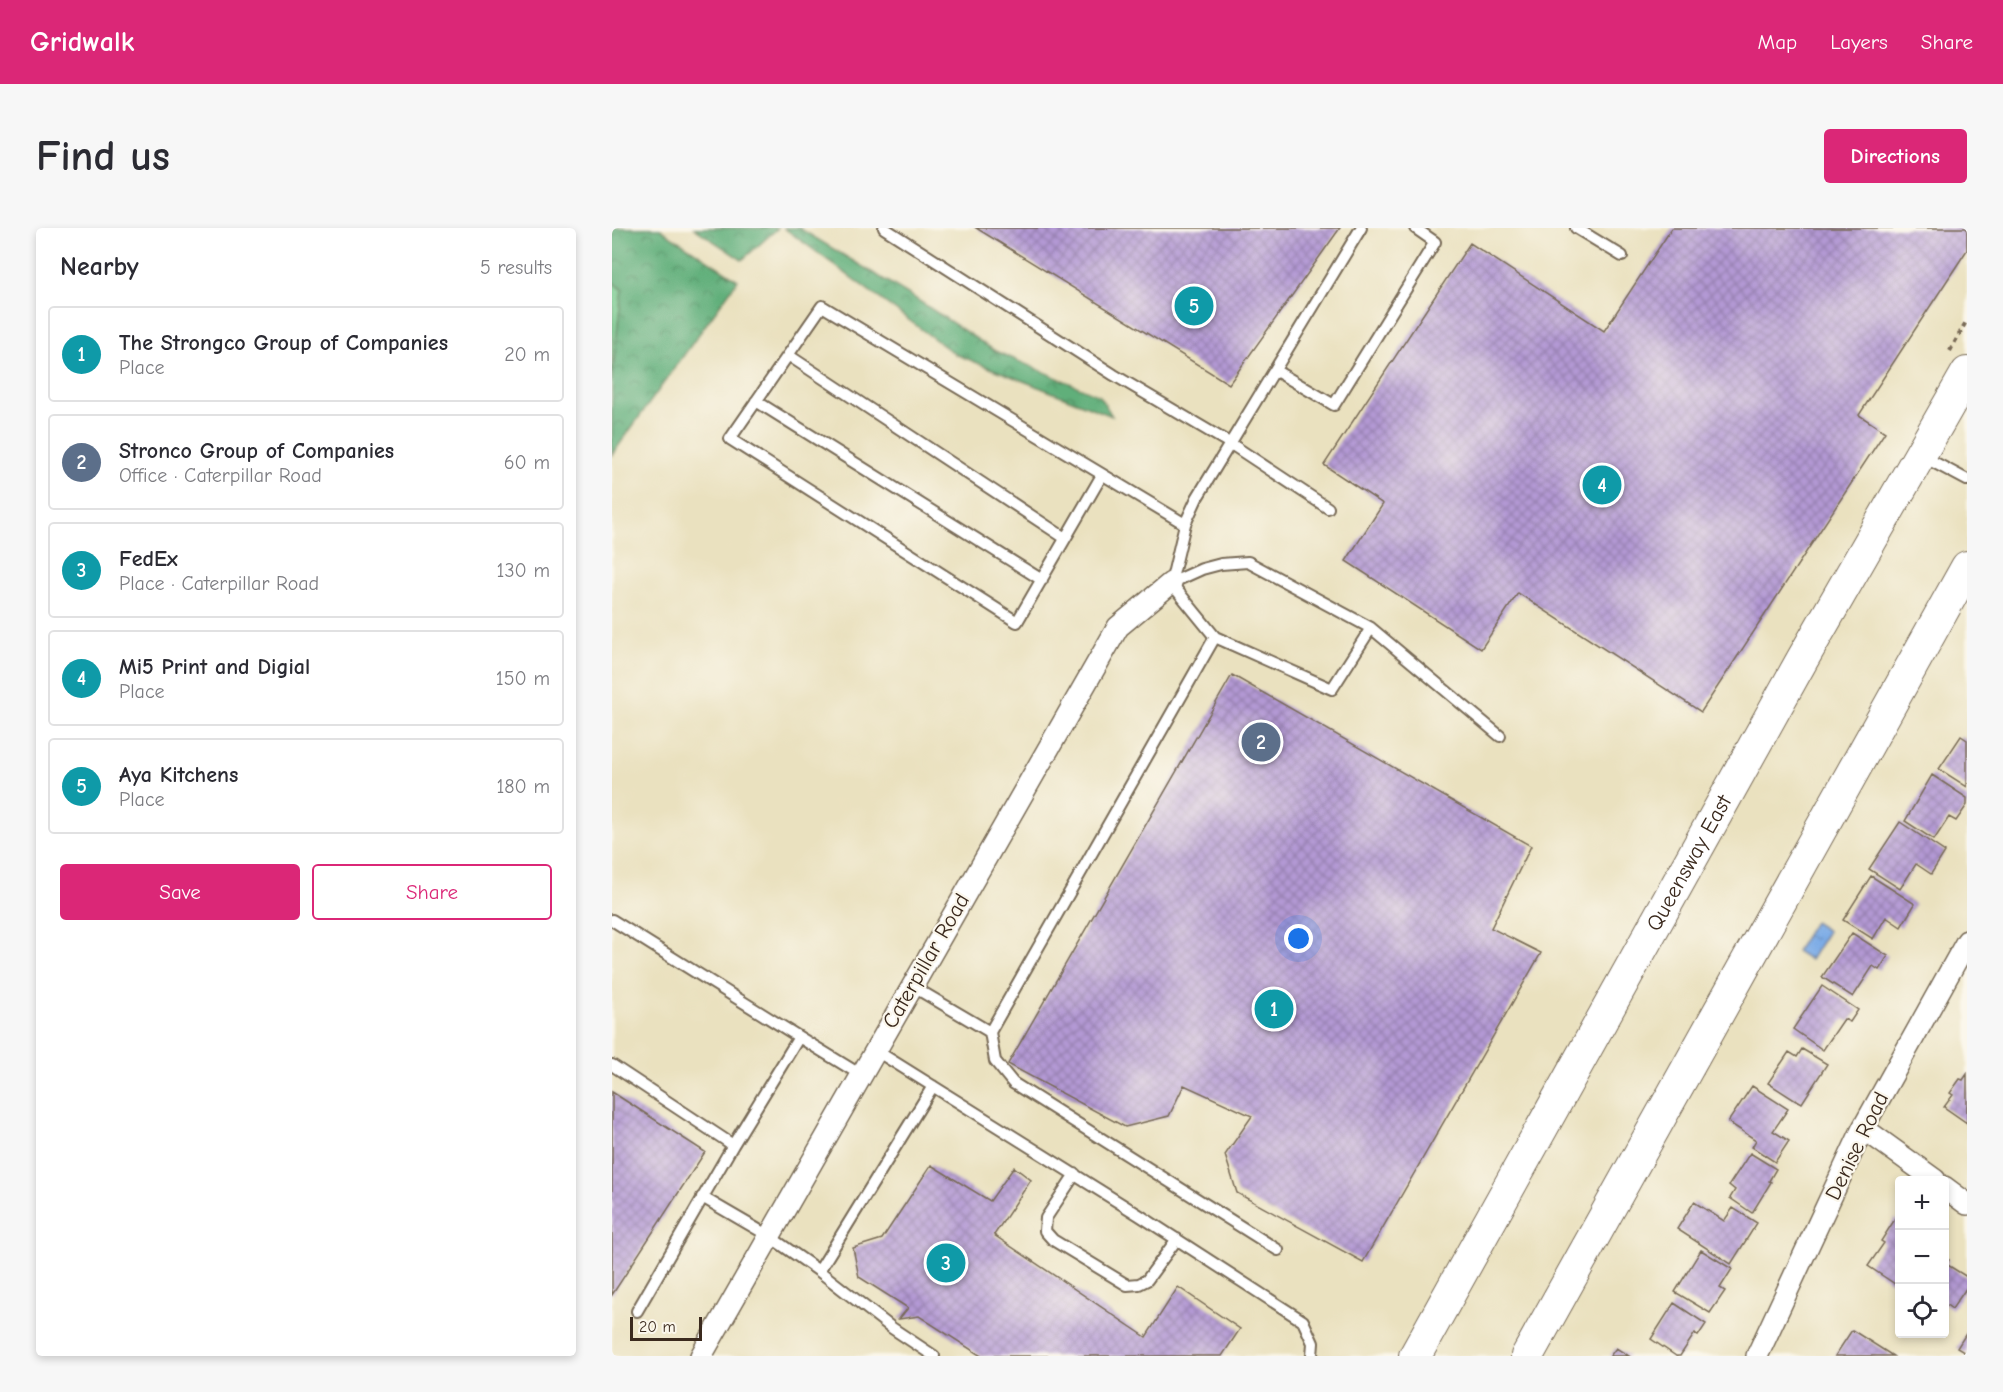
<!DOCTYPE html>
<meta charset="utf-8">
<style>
body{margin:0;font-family:"Comic Neue",sans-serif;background:#f7f7f7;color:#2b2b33}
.controls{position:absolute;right:18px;bottom:18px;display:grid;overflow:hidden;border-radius:6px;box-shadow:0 3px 9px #0003}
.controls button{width:54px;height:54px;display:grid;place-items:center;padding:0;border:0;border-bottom:2px solid #e1e1e2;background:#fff;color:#2b2b33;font:30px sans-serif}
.scale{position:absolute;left:18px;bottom:15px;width:72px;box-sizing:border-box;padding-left:6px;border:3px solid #3b2a1e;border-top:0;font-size:16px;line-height:21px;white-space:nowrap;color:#3b2a1e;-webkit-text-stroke:4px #fbf7ec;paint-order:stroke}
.you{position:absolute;left:687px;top:711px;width:21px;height:21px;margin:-15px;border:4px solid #fff;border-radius:50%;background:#1a73e8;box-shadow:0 0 0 9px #1a73e833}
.badge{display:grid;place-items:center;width:39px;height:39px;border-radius:50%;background:#db2777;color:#fff;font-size:20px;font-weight:700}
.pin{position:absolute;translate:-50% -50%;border:3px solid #fff;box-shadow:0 2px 6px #0006}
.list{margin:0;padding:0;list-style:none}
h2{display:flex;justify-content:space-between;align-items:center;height:78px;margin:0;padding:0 24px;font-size:26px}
h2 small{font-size:20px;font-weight:400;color:#7c7c81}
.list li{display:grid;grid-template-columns:39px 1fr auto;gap:18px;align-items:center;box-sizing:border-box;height:96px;margin:0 12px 12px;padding:0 12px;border:2px solid #e1e1e2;border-radius:6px}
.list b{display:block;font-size:22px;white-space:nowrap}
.list p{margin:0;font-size:20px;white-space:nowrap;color:#7c7c81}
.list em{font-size:20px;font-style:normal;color:#7c7c81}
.actions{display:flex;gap:12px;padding:18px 24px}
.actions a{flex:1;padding:14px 0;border:2px solid #db2777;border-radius:6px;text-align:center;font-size:21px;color:#db2777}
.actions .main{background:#db2777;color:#fff}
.icon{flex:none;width:33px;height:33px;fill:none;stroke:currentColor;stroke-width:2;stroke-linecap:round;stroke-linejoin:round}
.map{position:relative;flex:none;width:1355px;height:1128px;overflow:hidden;border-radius:6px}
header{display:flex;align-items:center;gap:36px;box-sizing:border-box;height:84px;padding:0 30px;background:#db2777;color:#fff}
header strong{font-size:28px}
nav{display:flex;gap:33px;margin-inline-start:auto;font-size:21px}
.intro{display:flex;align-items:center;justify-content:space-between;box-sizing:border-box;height:144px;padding:0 36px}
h1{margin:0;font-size:42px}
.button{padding:15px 27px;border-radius:6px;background:#db2777;color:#fff;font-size:21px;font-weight:700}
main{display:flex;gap:36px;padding:0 36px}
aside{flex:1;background:#fff;border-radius:6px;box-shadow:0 3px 9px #0003}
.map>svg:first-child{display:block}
.grass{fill:#76cb8f;stroke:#587a56;stroke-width:1.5}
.forest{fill:url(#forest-crowns);stroke:#4e6c4c;stroke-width:1.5}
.water{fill:url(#water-ripples);stroke:#5b6a82;stroke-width:1.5}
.building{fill:url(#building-cross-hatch)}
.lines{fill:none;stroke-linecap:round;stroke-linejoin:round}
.lane-casing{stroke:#786a56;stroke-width:14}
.street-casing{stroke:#786a56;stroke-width:24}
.secondary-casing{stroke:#786a56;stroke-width:34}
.path{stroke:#786a56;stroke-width:4;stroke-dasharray:4.5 4.5;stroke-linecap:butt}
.lane{stroke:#fff;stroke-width:10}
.street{stroke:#fff;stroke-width:21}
.secondary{stroke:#fff;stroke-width:32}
.labels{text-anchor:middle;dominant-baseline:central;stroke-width:4.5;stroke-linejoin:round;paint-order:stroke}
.street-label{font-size:22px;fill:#3b2a1e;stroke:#fbf7ec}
</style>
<header>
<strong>Gridwalk</strong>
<nav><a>Map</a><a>Layers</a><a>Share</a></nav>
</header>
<div class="intro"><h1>Find us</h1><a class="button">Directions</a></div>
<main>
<aside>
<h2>Nearby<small>5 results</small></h2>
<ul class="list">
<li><span class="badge" style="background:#0f9aa8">1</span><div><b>The Strongco Group of Companies</b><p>Place</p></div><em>20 m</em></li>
<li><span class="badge" style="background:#5c6f8a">2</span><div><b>Stronco Group of Companies</b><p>Office · Caterpillar Road</p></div><em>60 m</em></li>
<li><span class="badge" style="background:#0f9aa8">3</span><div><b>FedEx</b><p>Place · Caterpillar Road</p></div><em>130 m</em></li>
<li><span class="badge" style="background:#0f9aa8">4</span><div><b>Mi5 Print and Digial</b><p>Place</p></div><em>150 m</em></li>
<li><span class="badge" style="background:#0f9aa8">5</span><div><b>Aya Kitchens</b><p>Place</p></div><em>180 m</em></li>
</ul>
<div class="actions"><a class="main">Save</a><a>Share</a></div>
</aside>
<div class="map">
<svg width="1355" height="1128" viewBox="0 0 1355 1128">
<defs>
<pattern id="forest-crowns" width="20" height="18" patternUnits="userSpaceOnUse" patternTransform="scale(1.5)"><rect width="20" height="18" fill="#60af7a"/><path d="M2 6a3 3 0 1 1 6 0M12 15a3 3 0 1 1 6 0" fill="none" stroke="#508f63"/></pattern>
<pattern id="water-ripples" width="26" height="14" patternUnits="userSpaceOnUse" patternTransform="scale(1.5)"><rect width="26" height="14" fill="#7babe6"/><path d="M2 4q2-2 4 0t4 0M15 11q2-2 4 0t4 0" fill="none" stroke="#668bba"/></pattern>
<pattern id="building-cross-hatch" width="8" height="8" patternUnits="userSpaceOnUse" patternTransform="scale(1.5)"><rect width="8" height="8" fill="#b399d4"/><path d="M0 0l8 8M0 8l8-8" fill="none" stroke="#937dab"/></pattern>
</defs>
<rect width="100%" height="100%" fill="#fbf7ec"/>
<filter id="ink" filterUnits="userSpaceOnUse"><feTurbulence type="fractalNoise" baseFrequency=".0167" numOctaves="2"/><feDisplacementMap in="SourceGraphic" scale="12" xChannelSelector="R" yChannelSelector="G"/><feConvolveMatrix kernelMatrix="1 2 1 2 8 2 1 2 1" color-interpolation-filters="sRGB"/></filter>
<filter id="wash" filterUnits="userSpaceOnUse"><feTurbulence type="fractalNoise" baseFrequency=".008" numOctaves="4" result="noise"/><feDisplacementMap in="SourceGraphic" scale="24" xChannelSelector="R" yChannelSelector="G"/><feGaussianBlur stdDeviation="1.35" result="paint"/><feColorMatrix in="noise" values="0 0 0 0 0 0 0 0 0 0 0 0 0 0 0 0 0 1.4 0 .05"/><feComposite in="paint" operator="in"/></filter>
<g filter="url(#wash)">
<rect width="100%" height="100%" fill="#eae1bf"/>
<path class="grass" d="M 0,53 L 10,62 L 0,151 Z"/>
<path class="forest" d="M 0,0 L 47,0 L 126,52 L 0,227 L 0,151 L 10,62 L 0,53 Z
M 82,0 L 166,0 L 130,32 Z
M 172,0 L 187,0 L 304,71 L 383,123 L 488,168 L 500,188 L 343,126 Z"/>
<path class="water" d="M 1202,694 L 1216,703 L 1198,732 L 1184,723 Z"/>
<g id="blocks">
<path class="building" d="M 364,0 L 728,0 L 617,156 Z
M 1060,0 L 1355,0 L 1355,22 L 1247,187 L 1273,204 L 1089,484 L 906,365 L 869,421 L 734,333 L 771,276 L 712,237 L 858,15 L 992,103 Z
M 620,447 L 919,618 L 879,700 L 929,725 L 751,1034 L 625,965 L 613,927 L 640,888 L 572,857 L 557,888 L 513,899 L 396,836 Z
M 1349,508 L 1355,512 L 1355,559 L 1327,541 Z
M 1320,547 L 1355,570 L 1355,577 L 1344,593 L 1337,589 L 1322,612 L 1293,593 Z
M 1288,594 L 1333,624 L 1319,646 L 1304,636 L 1288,661 L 1257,641 Z
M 1259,648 L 1303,676 L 1289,699 L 1274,689 L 1261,711 L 1231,692 Z
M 1240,705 L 1276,728 L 1267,742 L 1261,738 L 1241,769 L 1210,749 Z
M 1210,758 L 1246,782 L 1238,794 L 1232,791 L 1211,822 L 1181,801 Z
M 1190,821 L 1215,836 L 1190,875 L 1185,872 L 1184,873 L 1156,855 L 1177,824 L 1185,829 Z
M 1355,846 L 1355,895 L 1332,879 L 1341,867 L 1338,865 L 1348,851 L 1351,852 Z
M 1140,858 L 1176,881 L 1161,903 L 1177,913 L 1163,934 L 1140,919 L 1144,912 L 1116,894 Z
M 0,864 L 93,924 L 0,1067 Z
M 1138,925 L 1164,941 L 1157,953 L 1159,954 L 1140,985 L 1118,970 L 1123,962 L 1117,957 Z
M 319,937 L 378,973 L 402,939 L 419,952 L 382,1007 L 534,1109 L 566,1059 L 628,1101 L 610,1128 L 369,1128 L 307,1088 L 287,1091 L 296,1080 L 247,1049 L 241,1020 L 270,1011 Z
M 1082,974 L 1112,993 L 1121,980 L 1145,995 L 1119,1036 L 1065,1001 Z
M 1283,991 L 1288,994 L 1288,1055 L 1286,1058 L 1256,1038 L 1272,1015 L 1269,1013 Z
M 1089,1022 L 1120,1041 L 1108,1060 L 1113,1063 L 1098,1085 L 1063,1064 Z
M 1332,1029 L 1337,1032 L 1334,1036 L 1355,1049 L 1355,1059 L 1340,1081 L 1332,1075 Z
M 1062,1075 L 1094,1096 L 1086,1108 L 1083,1105 L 1068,1128 L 1064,1128 L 1039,1111 Z
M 1240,1102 L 1281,1128 L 1223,1128 Z
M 1355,1104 L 1355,1126 L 1345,1120 Z
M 1004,1120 L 1017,1128 L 998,1128 Z"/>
</g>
</g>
<g filter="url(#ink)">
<use href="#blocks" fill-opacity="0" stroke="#786a56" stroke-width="1.5"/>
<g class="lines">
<defs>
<path id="lane" d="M 272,0 L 502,147 L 619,216 L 716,280
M 964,0 L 1010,28
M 176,127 L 453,310
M 664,143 L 722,177 L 823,14 L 803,0
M 144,173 L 430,352
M 1310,228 L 1355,252
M 490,247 L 405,394 L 118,211 L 210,78 L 573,296
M 559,355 L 590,341 L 609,336 L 636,334 L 759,400 L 720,461 L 603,409
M 559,355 L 573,296 L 585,270 L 749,0
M 759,400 L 888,508
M 0,692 L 187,809
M 300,758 L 378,804 L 603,409 L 559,355
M 378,804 L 383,833 L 401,855 L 666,1022
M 263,822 L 527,987 L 691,1093 L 701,1115 L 700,1128
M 0,837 L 121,917 L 25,1083
M 121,917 L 187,809 L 249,847
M 463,946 L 434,990 L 433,1003 L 441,1012 L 515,1057 L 527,1056 L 535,1052 L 565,1011
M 90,969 L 157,1008 L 207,1043 L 280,1100 L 322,1128
M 207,1043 L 321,858"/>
<path id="street" d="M 1251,900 L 1323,952
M 1332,959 L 1355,976
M 89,1128 L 506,399 L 559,355
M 1145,1128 L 1251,900 L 1355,713"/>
<g id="secondary">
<path id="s1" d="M 803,1128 L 1190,432 L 1355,145"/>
<path d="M 915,1128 L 1355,339"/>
</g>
</defs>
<use href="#lane" class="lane-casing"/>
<use href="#street" class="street-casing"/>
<use href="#secondary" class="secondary-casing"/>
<path class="path" d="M 1338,123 L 1355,92"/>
<use href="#lane" class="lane"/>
<use href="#street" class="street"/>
<use href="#secondary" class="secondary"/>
</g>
</g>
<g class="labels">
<g class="street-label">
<text stroke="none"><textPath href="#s1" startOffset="564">Queensway East</textPath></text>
<text transform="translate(314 733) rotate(-60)">Caterpillar Road</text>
<text transform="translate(1245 918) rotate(-64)">Denise Road</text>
</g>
</g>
</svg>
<div class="controls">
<button>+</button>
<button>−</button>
<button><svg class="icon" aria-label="locate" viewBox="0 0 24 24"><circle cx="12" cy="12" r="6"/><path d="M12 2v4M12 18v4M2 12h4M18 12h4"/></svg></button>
</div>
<div class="scale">20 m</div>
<div class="you"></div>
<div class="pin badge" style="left:662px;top:781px;background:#0f9aa8">1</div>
<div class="pin badge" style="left:649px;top:514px;background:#5c6f8a">2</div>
<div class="pin badge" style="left:334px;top:1035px;background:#0f9aa8">3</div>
<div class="pin badge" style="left:990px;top:257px;background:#0f9aa8">4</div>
<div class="pin badge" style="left:582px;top:78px;background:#0f9aa8">5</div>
</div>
</main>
